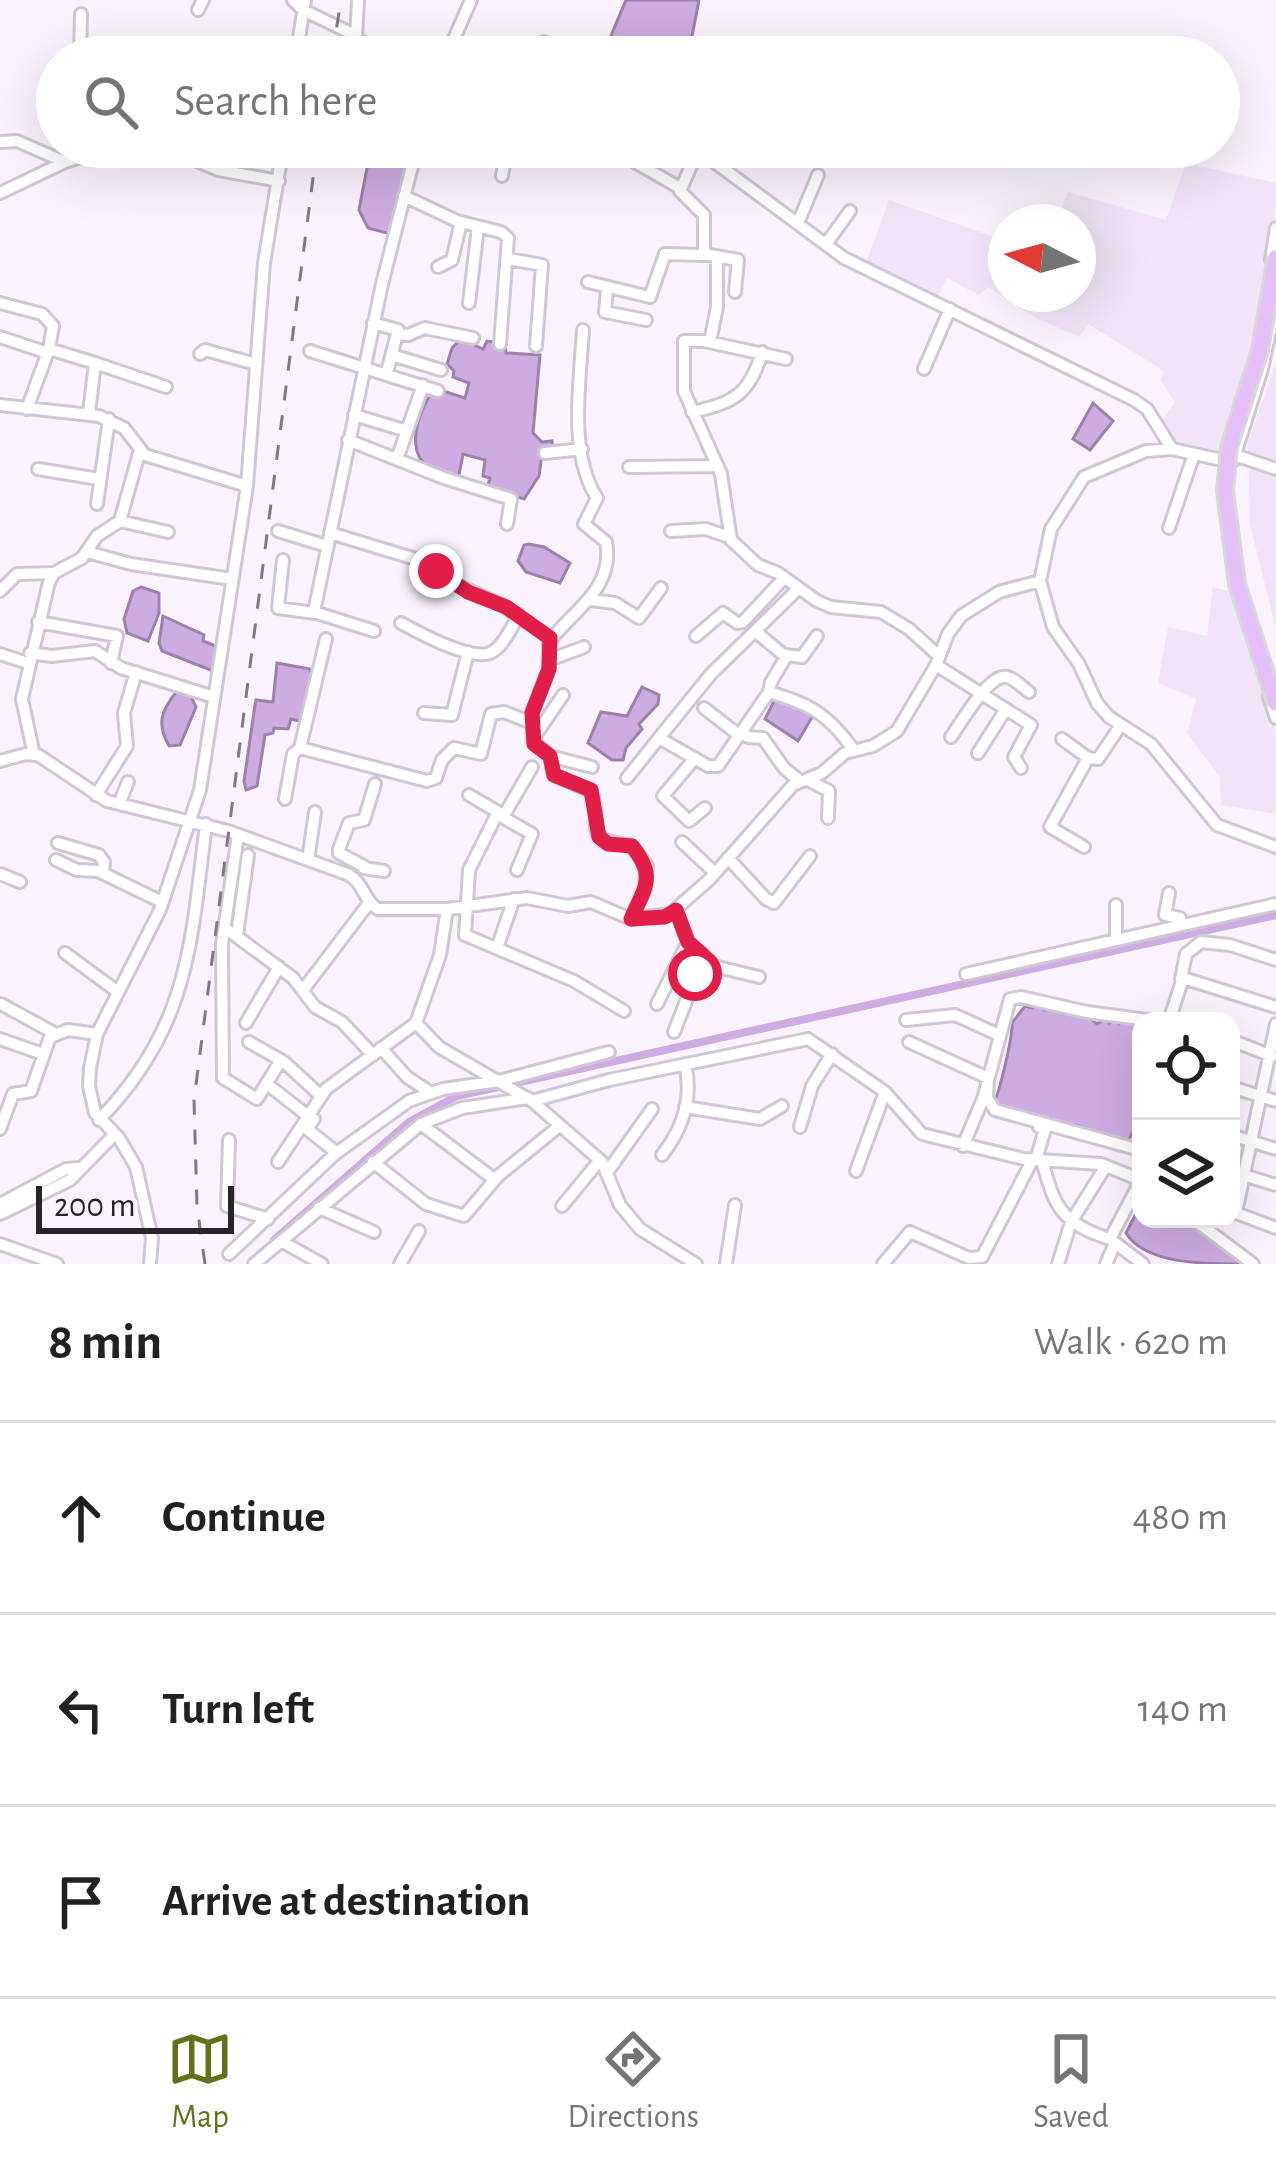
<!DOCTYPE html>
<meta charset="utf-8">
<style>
body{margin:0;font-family:"Alegreya Sans",sans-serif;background:#f2f2f2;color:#202124}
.controls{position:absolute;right:36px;bottom:36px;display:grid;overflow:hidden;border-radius:24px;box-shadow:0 12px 48px #0002}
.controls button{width:108px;height:108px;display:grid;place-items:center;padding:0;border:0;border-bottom:3px solid #e0e0e0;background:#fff;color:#202124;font:60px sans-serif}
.compass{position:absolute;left:988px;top:204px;width:108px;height:108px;border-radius:50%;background:#fff;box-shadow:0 12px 48px #0002;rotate:276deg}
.scale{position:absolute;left:36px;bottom:30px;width:198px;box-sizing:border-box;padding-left:12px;border:6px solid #272429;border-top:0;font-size:33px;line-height:42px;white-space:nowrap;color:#272429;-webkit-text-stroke:9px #faf3fe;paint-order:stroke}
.stop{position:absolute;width:36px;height:36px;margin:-27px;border:9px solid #e11d48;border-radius:50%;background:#fff}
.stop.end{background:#e11d48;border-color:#fff;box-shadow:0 3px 12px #0008}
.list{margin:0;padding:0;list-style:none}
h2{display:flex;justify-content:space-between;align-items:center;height:156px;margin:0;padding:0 48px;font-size:51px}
h2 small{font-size:39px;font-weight:400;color:#757577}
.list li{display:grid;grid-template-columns:78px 1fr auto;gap:36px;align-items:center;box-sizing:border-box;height:192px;padding:0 48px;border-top:3px solid #e0e0e0}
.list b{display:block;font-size:45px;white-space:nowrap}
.list em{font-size:39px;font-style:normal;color:#757577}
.icon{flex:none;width:66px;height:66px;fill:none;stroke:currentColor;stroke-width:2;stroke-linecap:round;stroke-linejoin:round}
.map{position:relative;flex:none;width:1276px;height:1264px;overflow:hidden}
.search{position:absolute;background:#fff;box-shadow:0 12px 48px #0002;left:36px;right:36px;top:36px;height:132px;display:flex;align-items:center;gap:30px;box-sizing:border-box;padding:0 42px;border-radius:66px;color:#757577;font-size:45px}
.sheet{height:732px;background:#fff}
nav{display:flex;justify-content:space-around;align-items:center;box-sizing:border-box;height:168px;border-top:3px solid #e0e0e0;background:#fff;font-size:33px;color:#757577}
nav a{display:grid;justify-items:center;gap:6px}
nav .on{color:#636f19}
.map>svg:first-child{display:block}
.built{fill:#f1e4f8}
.water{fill:#ceabe1;stroke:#9c82aa;stroke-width:3}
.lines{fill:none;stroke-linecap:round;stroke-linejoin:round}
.canal{stroke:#ceabe1;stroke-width:8}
.minor-casing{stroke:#cfc7d4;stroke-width:16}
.minor{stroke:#fff;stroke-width:10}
.rail{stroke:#7f7a82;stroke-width:3;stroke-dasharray:15 15;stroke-linecap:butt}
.major-bridge-casing{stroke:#d8d8d8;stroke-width:20;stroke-linecap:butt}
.major-bridge{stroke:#e5bff9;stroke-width:14}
.route{stroke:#e11d48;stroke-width:15}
</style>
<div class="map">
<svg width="1276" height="1264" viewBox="0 0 1276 1264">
<rect width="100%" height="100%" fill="#faf3fe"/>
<path class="built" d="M 1186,163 L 1276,183 L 1276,206 L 1249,372 L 1216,455 L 1176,447 L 1160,423 L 1175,402 L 1161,380 L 1164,371 L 1088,324 L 1079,337 L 1038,319 L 988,287 L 979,295 L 947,278 L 938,297 L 866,263 L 889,200 L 1006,241 L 1006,294 L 1078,294 L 1078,222 L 1056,222 L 1068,192 L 1166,220 Z
M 1276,362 L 1276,629 L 1250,524 L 1248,442 Z
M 1213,587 L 1232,592 L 1276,733 L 1276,814 L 1221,805 L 1220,777 L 1187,733 L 1196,699 L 1158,683 L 1168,627 L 1207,636 Z"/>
<path class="water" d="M 626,0 L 699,0 L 688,57 L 602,57 Z
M 371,147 L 420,147 L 394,235 L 368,228 L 359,210 Z
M 461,339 L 483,349 L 487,341 L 505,343 L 506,353 L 540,355 L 533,433 L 542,442 L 552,441 L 553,451 L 542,454 L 539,476 L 524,499 L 487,488 L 490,478 L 483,476 L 485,460 L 463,454 L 459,475 C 400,473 411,425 434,388 L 465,398 L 469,383 L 453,377 L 454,371 L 447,364 L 452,348 Z
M 1093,403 L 1113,421 L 1090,450 L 1073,439 Z
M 529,544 L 544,547 L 570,563 L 560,583 L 526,572 L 518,561 L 524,545 Z
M 141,587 L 159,593 L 159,613 L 148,641 L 127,633 L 124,619 L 133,591 Z
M 163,616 L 204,635 L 203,641 L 218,647 L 213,671 L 162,651 L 159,643 Z
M 277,663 L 310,669 L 316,691 L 299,721 L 291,719 L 288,729 L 274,728 L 273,733 L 265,735 L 257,786 L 246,790 L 244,781 L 255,705 L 256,700 L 273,702 Z
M 642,687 L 659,695 L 658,704 L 639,724 L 642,729 L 626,748 L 623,760 L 612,760 L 588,743 L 601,712 L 627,716 Z
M 177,691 L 189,692 L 196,707 L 180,745 L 169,746 C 157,724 160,712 177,691 Z
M 776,697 L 817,709 L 798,741 L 765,719 Z
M 1040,1004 L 1044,1010 C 1061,1008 1086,1012 1097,1024 L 1106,1018 L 1109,1023 L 1115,1020 L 1119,1024 L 1128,1017 L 1136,1025 L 1141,1024 C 1141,1060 1149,1111 1127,1142 L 1076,1125 L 1055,1124 L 1051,1119 L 1040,1123 L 994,1103 C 1000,1090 1013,1036 1012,1023 L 1025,1006 L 1032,1008 Z
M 1141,1204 L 1141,1219 L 1194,1220 L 1196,1228 L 1205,1229 C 1216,1244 1230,1250 1242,1264 C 1203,1264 1145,1264 1126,1233 Z"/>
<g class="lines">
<path class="canal" d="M 274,1240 L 409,1122 L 457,1096 L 1276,915"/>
<defs>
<path id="minor" d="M 293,0 L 303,10 L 355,35
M 358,0 L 356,38 L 387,57
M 198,10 L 203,0
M 80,57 L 81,14
M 296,57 L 305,0
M 446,57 L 471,0
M 538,57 L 544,42 L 585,57
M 0,142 L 17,141 L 65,162
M 694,147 L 844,258 L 1134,400 L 1147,409 L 1172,449
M 612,149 L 680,188
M 698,150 L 680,191 L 704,215 L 704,254 L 738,260 L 735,292
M 502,176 L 507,147
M 0,193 L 65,162 L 106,149 L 178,153 L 218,170 L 279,181
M 404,196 L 457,221 L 501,232 L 508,238 L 500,344
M 798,223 L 818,175
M 826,244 L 850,211
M 509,259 L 542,265 L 536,346
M 1271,260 L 1276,228
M 438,267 L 452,260 L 461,222
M 588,282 L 650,297 L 665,254 L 705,255
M 607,289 L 605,312 L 646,320
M 0,303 L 42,314 L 53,326 L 49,349 L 27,409
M 469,303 L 478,227
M 373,323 L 398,330 L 387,372
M 583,330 C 580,382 568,453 597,498 L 584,524 L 606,542 C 615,589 572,611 549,642 L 549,669 L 532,713 L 534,742 L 550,756 L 554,775 L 591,791 C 606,830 576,837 632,846 L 647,866 L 645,889 L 631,919
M 397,334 L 408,335 L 425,328 L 473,338
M 0,337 L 48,353
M 710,342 L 717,307 L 717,256
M 49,349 L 95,363 L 89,413
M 310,351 L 438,391
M 200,354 L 205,350 L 256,364
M 392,355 L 441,370
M 786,359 L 704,341 L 684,341 L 684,391 L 721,474 L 731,540 L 758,565 L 778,573 L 817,601 L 831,607 L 881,612 L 909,629 L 939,656
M 95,363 L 166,387
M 924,369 L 950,309
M 0,405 L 99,416 L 124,428 L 145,455 L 247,486
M 692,412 C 735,402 749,395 762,352
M 354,415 L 407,431
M 348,440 L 444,478 L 511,499 L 507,524
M 545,453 L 582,449
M 1235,455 L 1276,469
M 397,459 L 423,385
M 1233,461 L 1262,369 L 1276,302
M 629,467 L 718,466
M 38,469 L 99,479
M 97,504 L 109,419
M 120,521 L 168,532
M 1169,528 L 1194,454
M 278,531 L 327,546
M 671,531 L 706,529 L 729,537
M 330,533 L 419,560 L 440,577 L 506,607 L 550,638
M 87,552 L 131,564 L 232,579
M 283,560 L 278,608 L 315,613
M 1040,581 L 1053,627 L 1079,664 L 1097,703 L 1109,717 L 1151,744 L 1217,825 L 1276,847
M 0,591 L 17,574 L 54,573
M 591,600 L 615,603 L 639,618 L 661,588
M 38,622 L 117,636 L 111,663
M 401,623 C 419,633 471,661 490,653 C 503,648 512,626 519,615
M 374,631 L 314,612 L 382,284 L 417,147
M 755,631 L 786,657 L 771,682 L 769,692 C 810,704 828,714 853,749
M 696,636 L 723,613 L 737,623 L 743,622 L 784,578
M 30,653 L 52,656 L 95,651 L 121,668 L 214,697
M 0,654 L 28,663
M 785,655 L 802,657 L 817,636
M 549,660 L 584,647
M 936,665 L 1031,725 L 1014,757 L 1021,768
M 1269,697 L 1276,718
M 704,708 L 740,736
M 424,713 L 452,715 L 468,652
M 743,733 L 748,737 L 763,738 L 784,768 L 800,781
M 535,736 L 563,695
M 951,737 C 961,723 985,680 1003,677 C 1011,675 1022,687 1029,692
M 659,738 L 711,674 L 799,588
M 1062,739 L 1088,758 L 1098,759 L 1121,725
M 300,748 L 326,639
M 978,753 L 1006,709
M 34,755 L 22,699 L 49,582 L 54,573 L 82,558 L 97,536 L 120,521 L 140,450
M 550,756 L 592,767
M 695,758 L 663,796 L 689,821 L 705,808
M 0,761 L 26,754 L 38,755 L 107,801 L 228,831 L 347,874 C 364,882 364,902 378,909 L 447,909 L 527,898 L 568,906 L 591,902 L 631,919 L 670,914 L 710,879 L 793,785 L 822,773 L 845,753 L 873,746 L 897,731 L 936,665 L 948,634 L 961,616 L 999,592 L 1040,581 L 1051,529 L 1084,477 L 1146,451 L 1172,449 L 1222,460
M 627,778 L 659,738 L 708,766 L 718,766 L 769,692
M 808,780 L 829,791 L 828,818
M 96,795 L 127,746 L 124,713 L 136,672
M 469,795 L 498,812 L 469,870 L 465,935 L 574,981 L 624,1011
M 285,799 L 293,754 L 300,748 L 427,781 L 436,778 L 442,760 L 454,748 L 481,754 L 491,714 L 504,712 L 535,724
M 119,804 L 128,782
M 497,814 L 532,834 L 517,870
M 503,817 L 532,767
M 238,835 L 222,944 L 223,1078 L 257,1099 L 281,1060
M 682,842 L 715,873
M 58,843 L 99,855 L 104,862 L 103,873
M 1084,847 L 1050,827 L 1088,758
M 728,858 L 766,899 L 774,903 L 810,856
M 56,860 L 77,870 L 98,871 L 162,902
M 308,860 L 315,812
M 365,867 L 339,853 L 339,849 L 349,823 L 364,820 L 375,784
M 364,868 L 384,871
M 0,874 L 20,882
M 1169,893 L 1165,915 L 1180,918 L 1180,925
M 447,909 L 440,955 L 416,1023 L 439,1047 L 532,1101 L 609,1080 L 808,1039 L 885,1092 L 922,1134 L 1024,1159 L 1101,1164 L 1141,1180
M 225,928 L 293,978 L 315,1007 L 342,1022 L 373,1055
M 237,935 L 248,855
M 1116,938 L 1116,905
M 497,948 L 514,899
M 65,953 L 118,992
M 701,963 L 759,977
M 966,974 L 1276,904
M 1181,979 L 1186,954 L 1201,942 L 1230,945 L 1276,960
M 303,990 L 369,903
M 1,1004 L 54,1033
M 657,1004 L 688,942
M 906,1020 L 955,1015 L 999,1035
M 1169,1021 L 1183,978 L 1276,1007
M 246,1023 L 279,967
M 674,1032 L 703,958 L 688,942 L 676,910
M 0,1039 L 43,1054
M 1231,1040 L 1272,1056
M 249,1042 L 284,1062 L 321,1096
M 909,1042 L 988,1078 L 987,1098 L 995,1110 L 1140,1150
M 381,1048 L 407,1077 L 431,1093
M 267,1084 L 308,1116
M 1231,1087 L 1276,1101
M 532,1101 L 602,1162 L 620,1205 L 640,1229 L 696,1264
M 685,1107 L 760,1119 L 782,1106
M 314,1119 L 307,1129 L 337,1153
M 99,1120 C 189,1028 191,944 206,824
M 421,1124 L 495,1180
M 800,1127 L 812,1086 L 832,1054
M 0,1129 L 13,1094 L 31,1091 L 50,1037 L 68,1030 L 97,1034
M 1231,1135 L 1276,1149
M 229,1140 L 227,1206 L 268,1219
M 963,1146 L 983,1099 L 1010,999 L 1021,997 L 1087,1012 L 1155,1021
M 662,1155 C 683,1128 693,1097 685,1064
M 1036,1160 L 1045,1129 L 1039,1127
M 1042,1160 C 1054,1207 1062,1224 1110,1239 L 1141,1180
M 278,1162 L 326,1089 L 416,1023
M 373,1162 L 426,1204 L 464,1216 L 498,1176 L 558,1127
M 608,1171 L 652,1109
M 856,1171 L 885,1092
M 1243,1175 L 1276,1185
M 0,1204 L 66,1169 L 78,1168
M 562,1206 L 600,1160
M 319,1208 L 374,1232
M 1231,1211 L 1276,1228
M 1236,1212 L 1276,1024
M 0,1214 L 70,1180 L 114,1135
M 1193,1219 L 1253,1264
M 1110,1239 L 1143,1264
M 281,1241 L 322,1264
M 0,1244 L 57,1264
M 229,1254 L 335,1154 L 409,1101 L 443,1089 L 499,1081 L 609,1052
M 150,1264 L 152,1238 L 136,1167 L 119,1138 L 95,1113 L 89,1086 L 90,1068 L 97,1034 L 160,910 L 200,790 L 247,486 L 264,263 L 283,147
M 254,1264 L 421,1124 L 462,1108 L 528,1098
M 400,1264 L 419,1231
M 726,1264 L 735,1205
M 883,1264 L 910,1232 L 969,1258 L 982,1257 L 1033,1159
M 1058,1264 L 1071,1222 L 1106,1166
M 1106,1264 L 1115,1243"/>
</defs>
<use href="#minor" class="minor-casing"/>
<use href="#minor" class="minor"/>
<path class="rail" d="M 332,57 L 341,0
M 205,1264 L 197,1206 L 194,1100 L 317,147"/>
<defs>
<path id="major-bridge" d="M 1276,257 L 1260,350 L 1229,447 L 1225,491 L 1237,584 L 1276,704"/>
</defs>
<use href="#major-bridge" class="major-bridge-casing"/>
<use href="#major-bridge" class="major-bridge"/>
</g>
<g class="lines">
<path class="route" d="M 436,571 L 468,592 L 506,607 L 550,638 L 549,669 L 532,713 L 534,744 L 550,756 L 554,775 L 591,790 L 599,837 L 608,844 L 632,846 C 656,876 646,886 631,919 L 665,917 L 676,910 L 688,942 L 703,955 L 695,974"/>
</g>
</svg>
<div class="controls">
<button><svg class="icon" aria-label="locate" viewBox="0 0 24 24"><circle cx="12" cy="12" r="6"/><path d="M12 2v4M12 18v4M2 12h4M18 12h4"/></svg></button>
<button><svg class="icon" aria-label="layers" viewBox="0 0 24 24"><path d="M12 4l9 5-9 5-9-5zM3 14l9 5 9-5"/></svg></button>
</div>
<svg class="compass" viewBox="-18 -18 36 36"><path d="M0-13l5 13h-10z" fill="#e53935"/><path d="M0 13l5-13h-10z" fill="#757577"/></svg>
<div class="scale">200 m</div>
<div class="stop" style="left:695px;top:974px"></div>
<div class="stop end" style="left:436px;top:571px"></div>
<div class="search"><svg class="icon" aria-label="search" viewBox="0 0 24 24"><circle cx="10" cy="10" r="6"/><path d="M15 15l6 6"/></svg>Search here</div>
</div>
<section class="sheet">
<h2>8 min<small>Walk · 620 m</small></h2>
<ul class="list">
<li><svg class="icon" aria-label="ahead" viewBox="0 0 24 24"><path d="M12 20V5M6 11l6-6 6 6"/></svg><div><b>Continue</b></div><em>480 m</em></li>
<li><svg class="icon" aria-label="left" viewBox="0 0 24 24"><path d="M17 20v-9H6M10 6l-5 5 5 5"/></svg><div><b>Turn left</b></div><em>140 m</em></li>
<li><svg class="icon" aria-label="arrive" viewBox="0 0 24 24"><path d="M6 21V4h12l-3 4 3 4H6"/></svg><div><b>Arrive at destination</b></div></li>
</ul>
</section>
<nav>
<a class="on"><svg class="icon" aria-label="map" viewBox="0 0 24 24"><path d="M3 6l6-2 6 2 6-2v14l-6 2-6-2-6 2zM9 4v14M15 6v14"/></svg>Map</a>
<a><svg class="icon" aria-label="directions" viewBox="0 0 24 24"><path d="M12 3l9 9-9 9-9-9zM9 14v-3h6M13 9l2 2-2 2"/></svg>Directions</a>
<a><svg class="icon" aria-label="saved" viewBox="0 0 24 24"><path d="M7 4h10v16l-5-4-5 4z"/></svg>Saved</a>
</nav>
